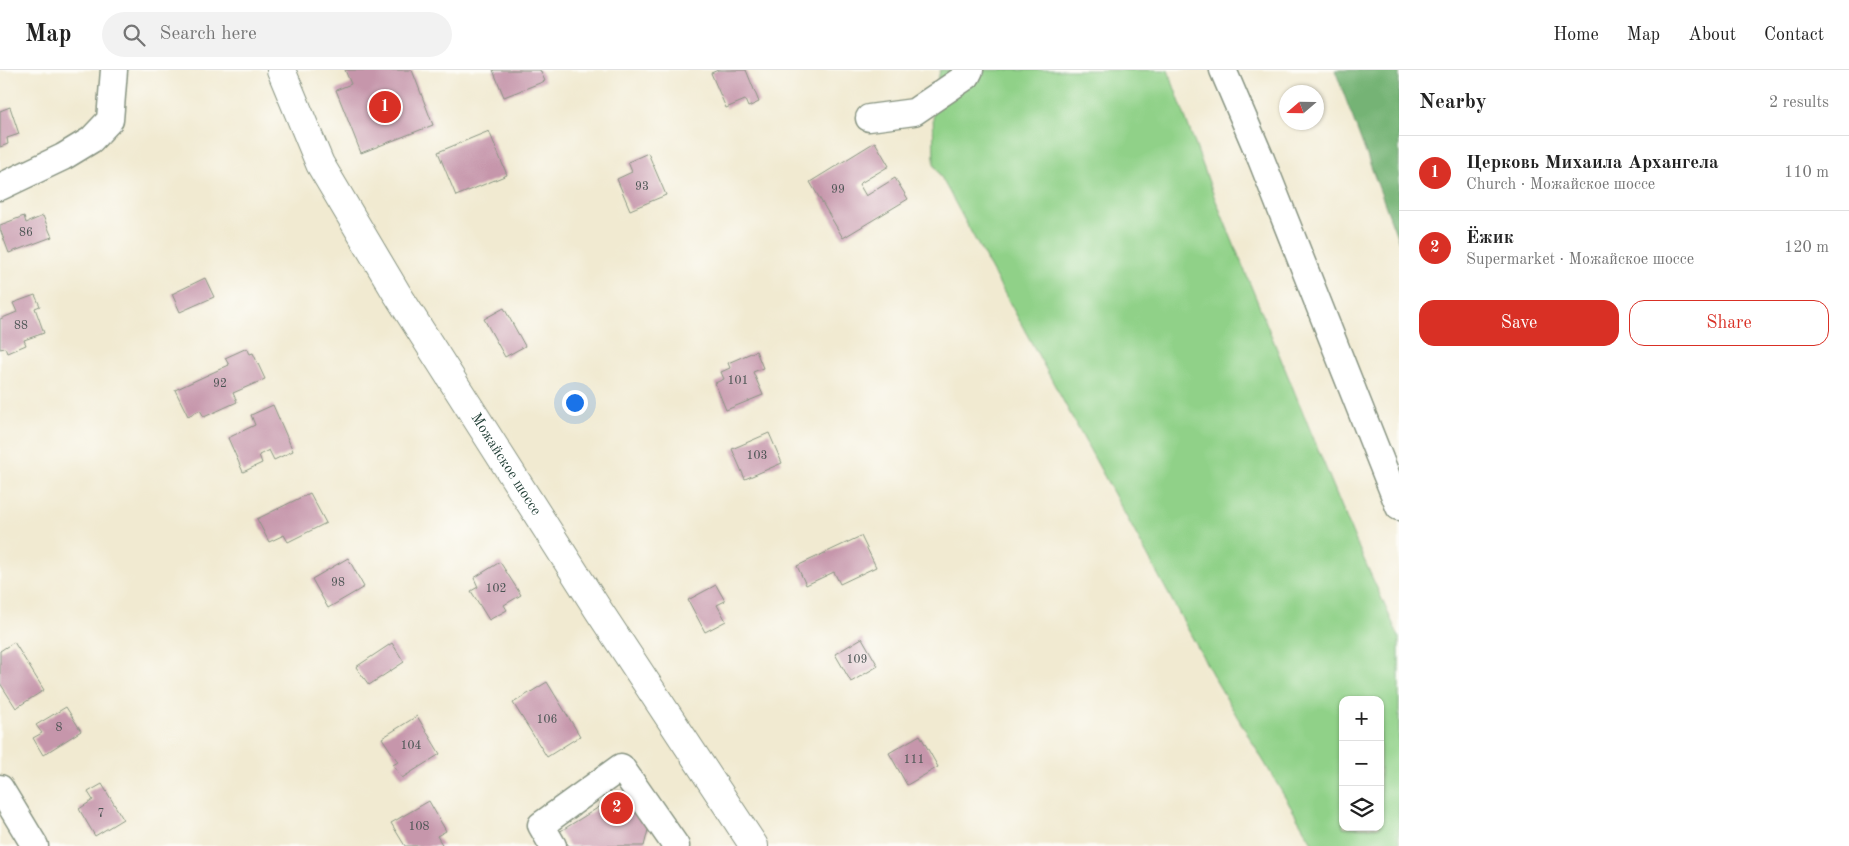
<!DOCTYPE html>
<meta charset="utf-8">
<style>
body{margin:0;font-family:"Old Standard TT",serif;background:#f2f2f2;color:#222}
.controls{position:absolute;right:15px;bottom:15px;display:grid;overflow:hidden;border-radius:10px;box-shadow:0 1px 4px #0004}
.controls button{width:45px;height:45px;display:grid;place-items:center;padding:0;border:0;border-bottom:1px solid #e0e0e0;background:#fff;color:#222;font:25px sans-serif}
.compass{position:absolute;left:1279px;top:15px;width:45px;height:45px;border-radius:50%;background:#fff;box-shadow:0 1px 4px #0004;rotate:250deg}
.you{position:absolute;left:574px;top:332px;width:18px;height:18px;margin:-12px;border:4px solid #fff;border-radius:50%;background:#1a73e8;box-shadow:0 0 0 8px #1a73e833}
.badge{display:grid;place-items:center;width:32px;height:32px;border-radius:50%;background:#d93025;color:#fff;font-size:16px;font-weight:700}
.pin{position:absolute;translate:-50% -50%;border:2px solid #fff;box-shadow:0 1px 5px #0006}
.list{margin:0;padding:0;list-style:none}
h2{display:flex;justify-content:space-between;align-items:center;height:65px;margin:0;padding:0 20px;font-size:21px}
h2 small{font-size:16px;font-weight:400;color:#767676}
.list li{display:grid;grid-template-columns:32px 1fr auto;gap:15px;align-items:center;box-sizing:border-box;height:75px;padding:0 20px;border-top:1px solid #e0e0e0}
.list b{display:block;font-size:19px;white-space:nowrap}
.list p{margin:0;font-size:16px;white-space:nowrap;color:#767676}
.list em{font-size:16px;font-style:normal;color:#767676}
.actions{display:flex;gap:10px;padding:15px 20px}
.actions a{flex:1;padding:11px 0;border:1px solid #d93025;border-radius:15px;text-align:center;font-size:18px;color:#d93025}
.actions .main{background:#d93025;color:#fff}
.icon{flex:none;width:28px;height:28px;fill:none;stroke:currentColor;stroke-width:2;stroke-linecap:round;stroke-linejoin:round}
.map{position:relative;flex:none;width:1399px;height:776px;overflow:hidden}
header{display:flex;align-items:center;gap:30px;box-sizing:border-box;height:70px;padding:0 25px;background:#fff;border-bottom:1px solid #e0e0e0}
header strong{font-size:24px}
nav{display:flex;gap:28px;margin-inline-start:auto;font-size:18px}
.search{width:350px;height:45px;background:#f2f2f2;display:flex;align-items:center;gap:12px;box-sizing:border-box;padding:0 18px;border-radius:28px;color:#767676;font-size:19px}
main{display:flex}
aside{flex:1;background:#fff}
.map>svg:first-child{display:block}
.green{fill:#90d188;stroke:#58875e;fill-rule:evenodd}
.forest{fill:#74b374;stroke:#4a7854}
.building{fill:#c696ab}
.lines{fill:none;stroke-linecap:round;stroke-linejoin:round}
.minor-casing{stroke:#889482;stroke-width:29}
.major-casing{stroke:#889482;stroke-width:30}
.minor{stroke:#fff;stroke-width:26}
.major{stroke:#fff;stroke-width:28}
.labels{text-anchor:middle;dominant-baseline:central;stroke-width:4.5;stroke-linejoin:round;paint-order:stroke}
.number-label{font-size:12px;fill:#495352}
.street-label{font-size:15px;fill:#1f3d34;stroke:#fdfcf7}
</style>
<header>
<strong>Map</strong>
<div class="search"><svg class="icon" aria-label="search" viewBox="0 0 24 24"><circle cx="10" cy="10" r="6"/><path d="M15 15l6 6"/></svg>Search here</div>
<nav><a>Home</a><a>Map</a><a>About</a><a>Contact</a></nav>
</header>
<main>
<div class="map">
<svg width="1399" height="776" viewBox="0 0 1399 776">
<rect width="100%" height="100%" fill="#fdfcf7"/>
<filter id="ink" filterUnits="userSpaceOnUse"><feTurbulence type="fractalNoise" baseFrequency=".02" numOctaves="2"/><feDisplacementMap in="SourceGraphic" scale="10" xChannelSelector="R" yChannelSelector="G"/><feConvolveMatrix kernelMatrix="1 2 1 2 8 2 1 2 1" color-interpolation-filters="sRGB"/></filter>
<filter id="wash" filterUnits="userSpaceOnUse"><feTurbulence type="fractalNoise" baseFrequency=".0096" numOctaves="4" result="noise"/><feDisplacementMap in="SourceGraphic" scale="20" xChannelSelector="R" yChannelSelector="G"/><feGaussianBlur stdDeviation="1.12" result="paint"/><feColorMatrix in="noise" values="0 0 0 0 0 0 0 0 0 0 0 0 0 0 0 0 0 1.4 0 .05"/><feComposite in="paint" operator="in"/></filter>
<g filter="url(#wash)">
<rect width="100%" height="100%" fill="#f1ead1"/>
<path class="green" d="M 940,0 L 1168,0 L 1214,126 L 1357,474 L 1399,567 L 1399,776 L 1314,776 L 1216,611 L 934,94 L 933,38 ZM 1343,630 L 1380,630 L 1380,757 L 1343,757 Z"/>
<path class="forest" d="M 1335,0 L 1399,0 L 1399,172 Z"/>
<g id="blocks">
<path class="building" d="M 345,0 L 412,0 L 433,55 L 361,83 L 336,20 L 351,14 Z
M 493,0 L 540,0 L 545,11 L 504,27 Z
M 718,0 L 746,0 L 759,32 L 748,37 L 745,30 L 726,38 L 711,3 Z
M 10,37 L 19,64 L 7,68 L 8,74 L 0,77 L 0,41 Z
M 489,61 L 507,105 L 456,126 L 438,82 Z
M 875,72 L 889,96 L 859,114 L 866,126 L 895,108 L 908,129 L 843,168 L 810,112 Z
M 648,83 L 666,125 L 630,140 L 617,109 L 632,102 L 628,92 Z
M 24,146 L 26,153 L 43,146 L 52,167 L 9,183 L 0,159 L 0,155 Z
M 205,208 L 214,227 L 180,242 L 172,224 Z
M 35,225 L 40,236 L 35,238 L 44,263 L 24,270 L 26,275 L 7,283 L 5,278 L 0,279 L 0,249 L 17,242 L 13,233 Z
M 504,238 L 525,276 L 505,287 L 484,249 Z
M 247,278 L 250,284 L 253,283 L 265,309 L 233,323 L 237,332 L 204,347 L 200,340 L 188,346 L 175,320 L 229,295 L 225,288 Z
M 756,281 L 763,298 L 753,302 L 763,325 L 726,340 L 715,313 L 724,309 L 721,302 L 730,298 L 728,293 Z
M 273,335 L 293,381 L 274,390 L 269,380 L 259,385 L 262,393 L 243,402 L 228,368 L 255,355 L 251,345 Z
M 769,363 L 782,393 L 745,409 L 732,379 Z
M 310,423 L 326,453 L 288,472 L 284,465 L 269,472 L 257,449 Z
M 861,466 L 876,497 L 840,514 L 834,502 L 806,515 L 797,496 Z
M 348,488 L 364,517 L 328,538 L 312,509 Z
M 500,492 L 521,525 L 504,535 L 507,540 L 489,550 L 471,521 L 478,517 L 474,508 Z
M 716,515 L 725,531 L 717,535 L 726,551 L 705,562 L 688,530 Z
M 862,568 L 878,596 L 851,612 L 835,584 Z
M 14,572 L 44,620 L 16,638 L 0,613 L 0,581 Z
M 392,573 L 404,592 L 369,615 L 356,597 Z
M 547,612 L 580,666 L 547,687 L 513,633 Z
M 66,637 L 81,661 L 43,685 L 33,668 L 42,663 L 36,655 Z
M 417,646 L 440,684 L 402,708 L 393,695 L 398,692 L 382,668 Z
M 920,665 L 938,697 L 907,715 L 889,683 Z
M 102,714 L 123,749 L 95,766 L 79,739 L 93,730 L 88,722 Z
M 625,721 L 649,756 L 644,776 L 569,776 L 559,762 Z
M 429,731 L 446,761 L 437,766 L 443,776 L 405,776 L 391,753 Z"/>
</g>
</g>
<g filter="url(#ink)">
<use href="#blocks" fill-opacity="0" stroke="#889482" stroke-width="1"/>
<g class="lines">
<defs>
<path id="minor" d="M 1223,0 L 1261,89 L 1399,437
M 869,48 L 914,42 L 967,6 L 970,0
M 0,117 L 63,87 L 91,70 L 110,50 L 114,0
M 0,718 L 35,776
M 553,776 L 541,755 L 621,697 L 676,776"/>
<g id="major">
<path id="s1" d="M 281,0 L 320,94 L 396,222 L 599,541 L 754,776"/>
</g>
</defs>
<use href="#minor" class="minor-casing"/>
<use href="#major" class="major-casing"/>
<use href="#minor" class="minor"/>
<use href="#major" class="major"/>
</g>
</g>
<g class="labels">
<g class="number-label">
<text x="642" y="117">93</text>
<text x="838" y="120">99</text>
<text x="26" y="163">86</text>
<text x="21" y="256">88</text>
<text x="738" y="311">101</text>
<text x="220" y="314">92</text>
<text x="757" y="386">103</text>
<text x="338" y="513">98</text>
<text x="496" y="519">102</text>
<text x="857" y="590">109</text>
<text x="547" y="650">106</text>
<text x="59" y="658">8</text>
<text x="411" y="676">104</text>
<text x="914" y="690">111</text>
<text x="101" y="744">7</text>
<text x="419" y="757">108</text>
</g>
<g class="street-label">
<text stroke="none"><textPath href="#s1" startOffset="455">Можайское шоссе</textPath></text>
</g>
</g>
</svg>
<div class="controls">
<button>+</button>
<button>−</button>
<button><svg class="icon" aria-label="layers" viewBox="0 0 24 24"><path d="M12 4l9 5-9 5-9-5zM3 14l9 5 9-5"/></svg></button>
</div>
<svg class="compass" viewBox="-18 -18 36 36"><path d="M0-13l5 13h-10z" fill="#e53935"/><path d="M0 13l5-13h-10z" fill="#767676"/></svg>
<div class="you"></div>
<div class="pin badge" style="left:385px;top:37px">1</div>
<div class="pin badge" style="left:617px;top:738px">2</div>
</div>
<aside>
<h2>Nearby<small>2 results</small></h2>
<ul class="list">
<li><span class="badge">1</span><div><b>Церковь Михаила Архангела</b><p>Church · Можайское шоссе</p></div><em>110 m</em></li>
<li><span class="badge">2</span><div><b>Ёжик</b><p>Supermarket · Можайское шоссе</p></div><em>120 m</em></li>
</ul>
<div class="actions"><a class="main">Save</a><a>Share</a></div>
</aside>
</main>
